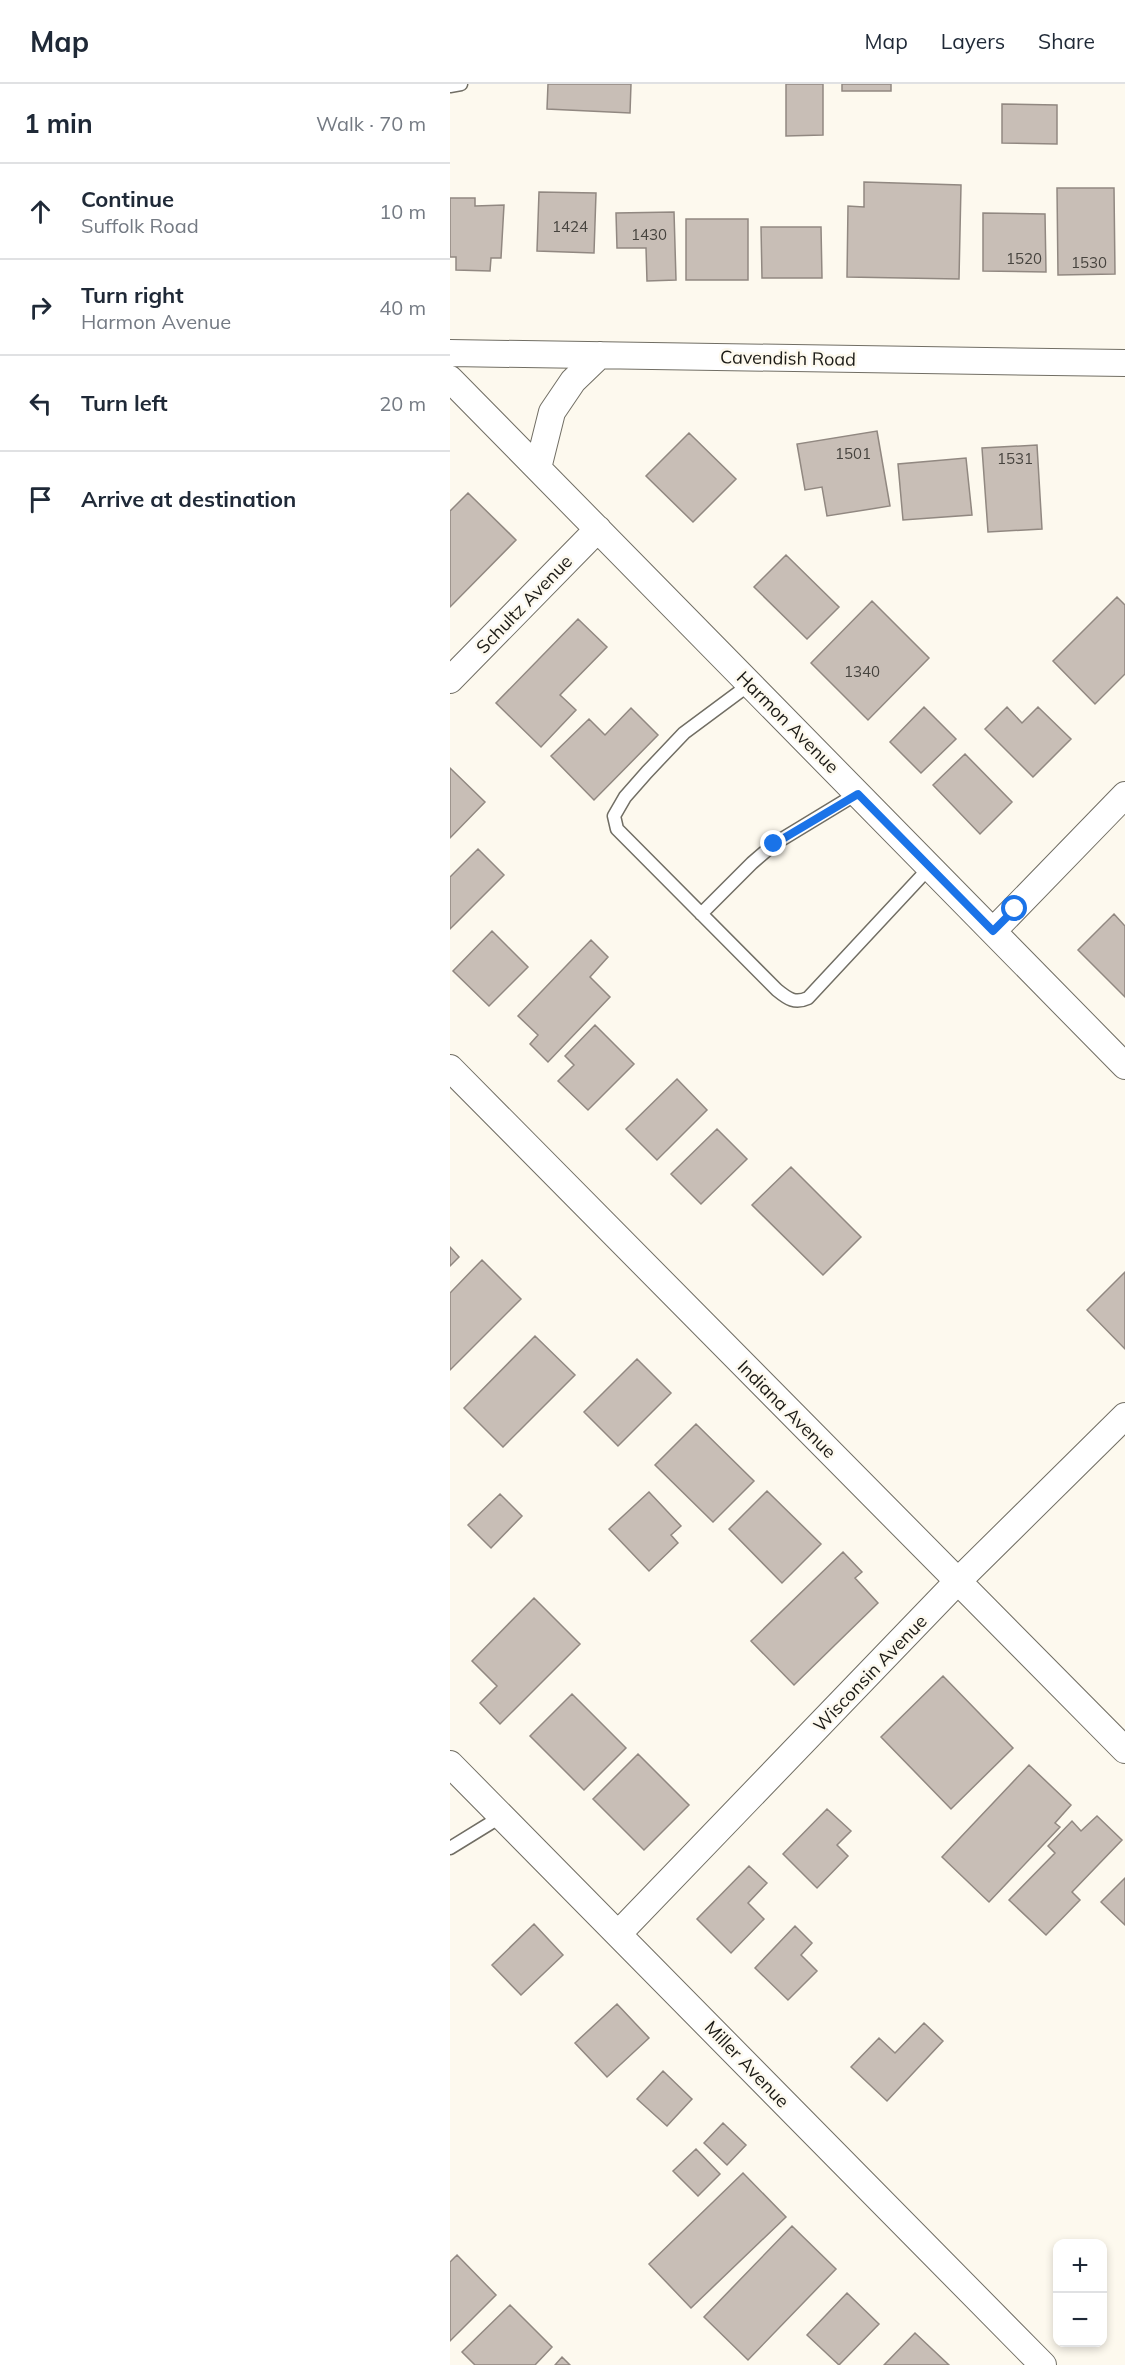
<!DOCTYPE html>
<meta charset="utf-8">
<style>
body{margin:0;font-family:Mulish,sans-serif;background:#f6f6f7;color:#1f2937}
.controls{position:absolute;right:18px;bottom:18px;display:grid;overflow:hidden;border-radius:12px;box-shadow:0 3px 9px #0003}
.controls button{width:54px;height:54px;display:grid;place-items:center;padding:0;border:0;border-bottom:2px solid #e0e1e3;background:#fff;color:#1f2937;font:30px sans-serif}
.stop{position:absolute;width:18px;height:18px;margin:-14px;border:4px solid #1a73e8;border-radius:50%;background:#fff}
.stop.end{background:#1a73e8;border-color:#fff;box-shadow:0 2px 6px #0008}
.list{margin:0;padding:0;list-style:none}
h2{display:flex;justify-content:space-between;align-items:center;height:78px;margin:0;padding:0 24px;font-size:26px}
h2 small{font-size:20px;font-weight:400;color:#747a83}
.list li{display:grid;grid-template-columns:39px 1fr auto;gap:18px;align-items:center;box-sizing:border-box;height:96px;padding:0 24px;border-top:2px solid #e0e1e3}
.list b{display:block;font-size:22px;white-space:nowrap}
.list p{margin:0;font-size:20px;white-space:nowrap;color:#747a83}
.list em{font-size:20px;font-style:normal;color:#747a83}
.icon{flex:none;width:33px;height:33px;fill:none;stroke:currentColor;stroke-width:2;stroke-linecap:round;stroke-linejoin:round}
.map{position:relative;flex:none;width:675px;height:2281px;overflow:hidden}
header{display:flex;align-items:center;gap:36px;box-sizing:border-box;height:84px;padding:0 30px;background:#fff;border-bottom:2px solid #e0e1e3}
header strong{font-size:28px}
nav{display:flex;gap:33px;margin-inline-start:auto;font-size:21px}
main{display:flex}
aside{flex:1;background:#fff}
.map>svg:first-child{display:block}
.building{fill:#c8beb6;stroke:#918881;stroke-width:1.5}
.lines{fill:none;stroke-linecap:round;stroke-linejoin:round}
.service-casing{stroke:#716e64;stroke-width:15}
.minor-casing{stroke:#716e64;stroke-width:28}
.service{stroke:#fff;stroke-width:12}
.minor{stroke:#fff;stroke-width:26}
.route{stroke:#1a73e8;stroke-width:8}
.labels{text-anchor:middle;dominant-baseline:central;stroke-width:5;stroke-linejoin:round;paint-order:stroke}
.number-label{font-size:15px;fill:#46433e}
.street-label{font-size:18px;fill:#1b1a16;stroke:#fdf9ee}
</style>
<header>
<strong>Map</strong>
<nav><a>Map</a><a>Layers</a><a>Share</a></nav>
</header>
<main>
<aside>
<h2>1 min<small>Walk · 70 m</small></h2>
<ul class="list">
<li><svg class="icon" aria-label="ahead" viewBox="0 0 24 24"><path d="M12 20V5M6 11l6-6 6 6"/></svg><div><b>Continue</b><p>Suffolk Road</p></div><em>10 m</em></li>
<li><svg class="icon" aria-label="right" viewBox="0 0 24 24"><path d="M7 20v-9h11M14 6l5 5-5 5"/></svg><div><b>Turn right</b><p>Harmon Avenue</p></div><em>40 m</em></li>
<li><svg class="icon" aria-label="left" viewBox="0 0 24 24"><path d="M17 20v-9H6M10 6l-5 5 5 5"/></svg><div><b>Turn left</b></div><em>20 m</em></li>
<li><svg class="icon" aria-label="arrive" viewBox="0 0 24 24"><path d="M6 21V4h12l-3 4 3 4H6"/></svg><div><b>Arrive at destination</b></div></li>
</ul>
</aside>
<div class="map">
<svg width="675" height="2281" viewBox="0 0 675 2281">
<rect width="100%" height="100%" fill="#fdf9ee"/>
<path class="building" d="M 98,0 L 181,0 L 180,29 L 97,25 Z
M 336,0 L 373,0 L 373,51 L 336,52 Z
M 392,0 L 441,0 L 441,7 L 392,7 Z
M 552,20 L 607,21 L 607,60 L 552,59 Z
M 414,98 L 511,101 L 509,195 L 397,193 L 398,122 L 414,123 Z
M 607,104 L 664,104 L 665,190 L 608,191 Z
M 89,108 L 146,109 L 144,169 L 87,167 Z
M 0,114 L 25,114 L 25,122 L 54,121 L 51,174 L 41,174 L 40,187 L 6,186 L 6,173 L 0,173 Z
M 224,128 L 226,196 L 197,197 L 196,164 L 167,164 L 166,129 Z
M 533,129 L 595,130 L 596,188 L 533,187 Z
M 236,135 L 298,135 L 298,196 L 236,196 Z
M 311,143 L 371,143 L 372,194 L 312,194 Z
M 427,347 L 440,422 L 377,432 L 372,403 L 355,406 L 347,360 Z
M 239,349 L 286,395 L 243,438 L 196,392 Z
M 587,361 L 592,445 L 538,448 L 532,364 Z
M 516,374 L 522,431 L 453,436 L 448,380 Z
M 18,409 L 66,456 L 0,523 L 0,427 Z
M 336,471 L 389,523 L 357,555 L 304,503 Z
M 667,513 L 675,521 L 675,590 L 645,620 L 603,577 Z
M 422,517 L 479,574 L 418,636 L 361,579 Z
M 128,535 L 157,563 L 110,611 L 126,626 L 91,663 L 46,619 Z
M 474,623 L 506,655 L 471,689 L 440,658 Z
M 557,623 L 572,639 L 588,623 L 621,655 L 583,693 L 535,645 Z
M 181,624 L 208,651 L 144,716 L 101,672 L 139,635 L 155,651 Z
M 515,670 L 562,718 L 530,750 L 483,701 Z
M 0,684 L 35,718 L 0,754 Z
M 28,765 L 54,791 L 0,845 L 0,793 Z
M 664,830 L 675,842 L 675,913 L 628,866 Z
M 42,847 L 78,883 L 39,922 L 3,887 Z
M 141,856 L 158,873 L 140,893 L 160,913 L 98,978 L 80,960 L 88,951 L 68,932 Z
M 145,941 L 184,980 L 138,1026 L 108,997 L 124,981 L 115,972 Z
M 227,995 L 257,1026 L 207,1076 L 176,1045 Z
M 267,1045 L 297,1075 L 251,1120 L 221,1090 Z
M 341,1083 L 411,1153 L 373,1191 L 302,1121 Z
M 0,1163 L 9,1173 L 0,1182 Z
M 32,1176 L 71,1215 L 0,1286 L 0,1209 Z
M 675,1188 L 675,1265 L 637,1226 Z
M 85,1252 L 125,1291 L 53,1363 L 14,1324 Z
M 187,1275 L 221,1309 L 168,1362 L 134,1328 Z
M 246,1340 L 304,1397 L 263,1438 L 205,1381 Z
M 317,1407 L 371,1460 L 332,1499 L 279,1445 Z
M 199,1408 L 231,1442 L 221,1451 L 228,1459 L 199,1487 L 159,1445 Z
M 50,1410 L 72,1432 L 41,1464 L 18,1441 Z
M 393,1468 L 412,1488 L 405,1494 L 428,1519 L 344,1601 L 301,1557 Z
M 84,1514 L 130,1560 L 50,1640 L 30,1619 L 47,1602 L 22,1577 Z
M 493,1592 L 563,1664 L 501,1725 L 431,1653 Z
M 122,1610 L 176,1664 L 134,1706 L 80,1652 Z
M 188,1670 L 239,1721 L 194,1766 L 143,1715 Z
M 579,1681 L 621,1721 L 605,1739 L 610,1743 L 539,1818 L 492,1773 Z
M 377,1725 L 401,1747 L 387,1761 L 398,1772 L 367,1804 L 333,1770 Z
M 647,1732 L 672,1756 L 622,1808 L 630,1816 L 596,1851 L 559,1816 L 605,1769 L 598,1762 L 622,1737 L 631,1747 Z
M 299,1782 L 317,1799 L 298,1819 L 314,1835 L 281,1869 L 247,1835 Z
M 675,1794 L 675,1841 L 651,1818 Z
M 84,1840 L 113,1871 L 71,1911 L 42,1881 Z
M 345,1842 L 362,1859 L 351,1871 L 367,1887 L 338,1916 L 305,1884 Z
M 167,1920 L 199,1954 L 157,1993 L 125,1959 Z
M 474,1939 L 493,1957 L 437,2017 L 401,1983 L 429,1954 L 445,1969 Z
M 213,1987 L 242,2015 L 217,2042 L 187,2015 Z
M 273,2039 L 296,2061 L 277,2081 L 254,2059 Z
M 246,2065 L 270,2090 L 248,2112 L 223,2087 Z
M 293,2089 L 336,2133 L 241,2224 L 199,2180 Z
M 342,2142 L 386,2185 L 298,2276 L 254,2233 Z
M 7,2171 L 46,2211 L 0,2257 L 0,2178 Z
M 397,2209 L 429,2240 L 389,2281 L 357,2251 Z
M 60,2221 L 102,2263 L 85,2281 L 25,2281 L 12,2268 Z
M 465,2249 L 499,2281 L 434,2281 Z
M 112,2273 L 120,2281 L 105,2281 Z"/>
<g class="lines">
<defs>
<path id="service" d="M 0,2 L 11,0
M 300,600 L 234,649 L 197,688 L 175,713 L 164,732 L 167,745 L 327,906 C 338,915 345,920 358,914 L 480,783
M 251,830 L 302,779 L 324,760 L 408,709
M 0,1764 L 52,1732"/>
<path id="minor" d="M 0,269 L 675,279
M 0,295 L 675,982
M 88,384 L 102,328 L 123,297 L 150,271
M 0,596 L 148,445
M 543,847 L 675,711
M 0,984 L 675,1666
M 0,1680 L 593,2281
M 169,1849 L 507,1498 L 675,1332"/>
</defs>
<use href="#service" class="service-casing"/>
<use href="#minor" class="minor-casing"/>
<use href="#service" class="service"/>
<use href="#minor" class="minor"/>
</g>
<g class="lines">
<path class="route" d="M 324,760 L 408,710 L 543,847 L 565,825"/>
</g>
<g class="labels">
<g class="number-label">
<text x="120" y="142">1424</text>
<text x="199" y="150">1430</text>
<text x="574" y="174">1520</text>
<text x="639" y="178">1530</text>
<text x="403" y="369">1501</text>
<text x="565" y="374">1531</text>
<text x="412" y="587">1340</text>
</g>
<g class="street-label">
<text transform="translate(338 274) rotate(1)">Cavendish Road</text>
<text transform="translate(74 520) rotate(-46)">Schultz Avenue</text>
<text transform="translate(338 638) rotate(45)">Harmon Avenue</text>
<text transform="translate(337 1325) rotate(45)">Indiana Avenue</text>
<text transform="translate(420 1589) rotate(-46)">Wisconsin Avenue</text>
<text transform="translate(297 1980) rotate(46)">Miller Avenue</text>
</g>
</g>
</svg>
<div class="controls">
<button>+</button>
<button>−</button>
</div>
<div class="stop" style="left:565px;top:825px"></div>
<div class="stop end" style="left:324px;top:760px"></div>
</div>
</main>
